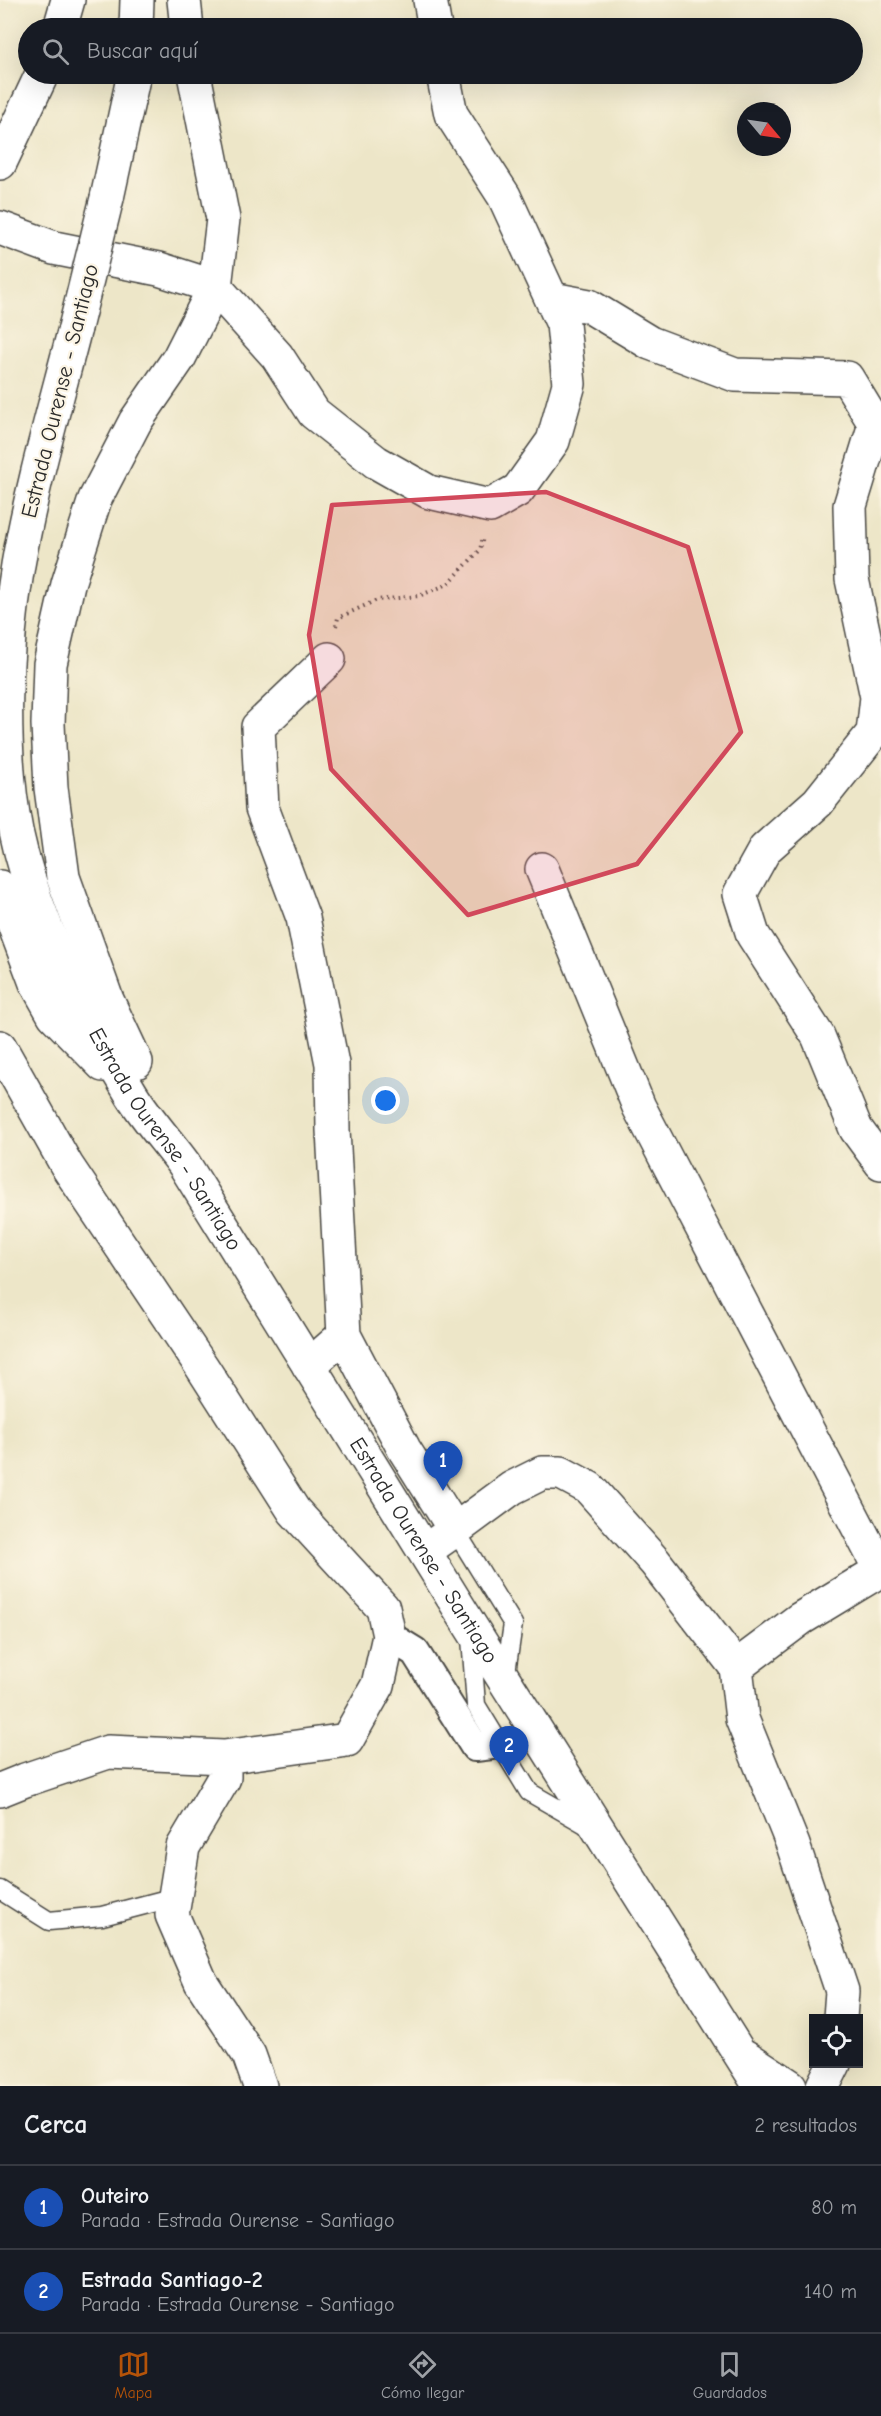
<!DOCTYPE html>
<html lang="es">
<meta charset="utf-8">
<style>
body{margin:0;font-family:"Comic Neue",sans-serif;background:#20242c;color:#f1f3f6}
.controls{position:absolute;right:18px;bottom:18px;display:grid;overflow:hidden;border-radius:0px;box-shadow:0 6px 24px #0002}
.controls button{width:54px;height:54px;display:grid;place-items:center;padding:0;border:0;border-bottom:2px solid #363941;background:#171b24;color:#f1f3f6;font:30px sans-serif}
.compass{position:absolute;left:737px;top:102px;width:54px;height:54px;border-radius:50%;background:#171b24;box-shadow:0 6px 24px #0002;rotate:119deg}
.you{position:absolute;left:386px;top:1101px;width:21px;height:21px;margin:-15px;border:4px solid #fff;border-radius:50%;background:#1a73e8;box-shadow:0 0 0 9px #1a73e833}
.badge{display:grid;place-items:center;width:39px;height:39px;border-radius:50%;background:#b45309;color:#fff;font-size:20px;font-weight:700}
.pin{position:absolute;translate:-50% -50px;filter:drop-shadow(0 2px 3px #0008)}
.pin::after{content:'';position:absolute;top:32px;width:21px;height:18px;background:inherit;clip-path:polygon(0 0,100% 0,50% 100%)}
.list{margin:0;padding:0;list-style:none}
h2{display:flex;justify-content:space-between;align-items:center;height:78px;margin:0;padding:0 24px;font-size:26px}
h2 small{font-size:20px;font-weight:400;color:#9ea1a6}
.list li{display:grid;grid-template-columns:39px 1fr auto;gap:18px;align-items:center;box-sizing:border-box;height:84px;padding:0 24px;border-top:2px solid #363941}
.list b{display:block;font-size:22px;white-space:nowrap}
.list p{margin:0;font-size:20px;white-space:nowrap;color:#9ea1a6}
.list em{font-size:20px;font-style:normal;color:#9ea1a6}
.icon{flex:none;width:33px;height:33px;fill:none;stroke:currentColor;stroke-width:2;stroke-linecap:round;stroke-linejoin:round}
.map{position:relative;flex:none;width:881px;height:2086px;overflow:hidden}
.search{position:absolute;background:#171b24;box-shadow:0 6px 24px #0002;left:18px;right:18px;top:18px;height:66px;display:flex;align-items:center;gap:15px;box-sizing:border-box;padding:0 21px;border-radius:33px;color:#9ea1a6;font-size:22px}
.sheet{height:246px;background:#171b24}
nav{display:flex;justify-content:space-around;align-items:center;box-sizing:border-box;height:84px;border-top:2px solid #363941;background:#171b24;font-size:16px;color:#9ea1a6}
nav a{display:grid;justify-items:center;gap:3px}
nav .on{color:#b45309}
.map>svg:first-child{display:block}
.lines{fill:none;stroke-linecap:round;stroke-linejoin:round}
.service-casing{stroke:#484743;stroke-width:21}
.pedestrian-casing{stroke:#484743;stroke-width:32}
.minor-casing{stroke:#484743;stroke-width:36}
.trunk-casing{stroke:#484743;stroke-width:36}
.path{stroke:#484743;stroke-width:4;stroke-dasharray:1.5 4.5;stroke-linecap:butt}
.service{stroke:#fff;stroke-width:18}
.pedestrian{stroke:#fff;stroke-width:28}
.minor{stroke:#fff;stroke-width:33}
.trunk{stroke:#fff;stroke-width:33}
.trunk-bridge-casing{stroke:#484743;stroke-width:36;stroke-linecap:butt}
.trunk-bridge{stroke:#fff;stroke-width:33}
.marked{fill:#d1495b;fill-opacity:0.2;stroke:#d1495b;stroke-width:4.5;stroke-linejoin:round}
.labels{text-anchor:middle;dominant-baseline:central;stroke-width:4.5;stroke-linejoin:round;paint-order:stroke}
.street-label{font-size:22px;fill:#2b2b2b;stroke:#fcf5e5}
</style>
<div class="map">
<svg width="881" height="2086" viewBox="0 0 881 2086">
<rect width="100%" height="100%" fill="#fcf5e5"/>
<filter id="ink" filterUnits="userSpaceOnUse"><feTurbulence type="fractalNoise" baseFrequency=".0167" numOctaves="2"/><feDisplacementMap in="SourceGraphic" scale="12" xChannelSelector="R" yChannelSelector="G"/><feConvolveMatrix kernelMatrix="1 2 1 2 8 2 1 2 1" color-interpolation-filters="sRGB"/></filter>
<filter id="wash" filterUnits="userSpaceOnUse"><feTurbulence type="fractalNoise" baseFrequency=".008" numOctaves="4" result="noise"/><feDisplacementMap in="SourceGraphic" scale="24" xChannelSelector="R" yChannelSelector="G"/><feGaussianBlur stdDeviation="1.35" result="paint"/><feColorMatrix in="noise" values="0 0 0 0 0 0 0 0 0 0 0 0 0 0 0 0 0 1.4 0 .05"/><feComposite in="paint" operator="in"/></filter>
<g filter="url(#wash)">
<rect width="100%" height="100%" fill="#ede6c8"/>
</g>
<g filter="url(#ink)">
<g class="lines">
<defs>
<path id="service" d="M 455,1530 L 513,1624 L 505,1679
M 471,1638 L 476,1705 L 529,1792 L 590,1827
M 0,1890 L 49,1921 L 102,1916 L 175,1897"/>
<path id="pedestrian" d="M 389,1636 L 415,1652 L 475,1747 L 500,1744"/>
<path id="minor" d="M 430,0 L 435,28
M 215,287 L 277,356 L 314,413 L 376,462 L 429,492 L 490,506 L 518,490 L 553,441 L 569,384 L 563,324 L 504,196 L 451,114 L 443,74
M 552,299 L 589,306 L 650,343 L 735,375 L 847,378 L 881,434
M 875,424 L 850,506 L 852,579 L 877,697 L 873,733 L 818,802 L 765,849 L 740,894 L 753,935 L 818,1036 L 856,1129 L 881,1163
M 329,659 L 258,727 L 262,808 L 303,918 L 332,1064 L 333,1130 L 344,1335 L 404,1449 L 455,1530 L 512,1488 L 542,1473 L 561,1473 L 589,1488 L 655,1562 L 736,1667
M 542,869 L 639,1107 L 881,1571
M 0,1047 L 67,1166 L 202,1367 L 294,1511 L 383,1608 L 389,1636 L 378,1685 L 347,1740 L 224,1757 L 108,1752 L 25,1780 L 0,1790
M 224,1757 L 224,1778 L 183,1847 L 172,1915 L 201,1982 L 249,2055 L 260,2086
M 840,2018 L 842,1991 L 793,1845 L 742,1719 L 736,1667 L 800,1619 L 881,1570
M 823,2086 L 834,2064"/>
<g id="trunk">
<path d="M 184,0 L 187,28"/>
<path d="M 60,28 L 68,0"/>
<path d="M 136,28 L 137,0"/>
<path d="M 0,163 L 42,74"/>
<path d="M 107,198 L 134,74"/>
<path d="M 0,228 L 54,248 L 159,269 L 215,287"/>
<path id="s1" d="M 75,328 C 55,406 32,485 18,565 C 4,647 0,749 16,831 C 35,920 85,1018 132,1095 C 147,1119 167,1141 184,1164 L 471,1627 L 760,2086"/>
<path d="M 0,887 L 36,983 L 54,1015 L 103,1065"/>
<path d="M 136,1062 L 107,1000 L 63,877 L 51,788 L 48,724 L 50,664 L 68,584 L 95,499 L 135,422 L 179,358 L 215,287 L 223,219 L 194,74"/>
<path d="M 309,1366 L 344,1335"/>
<path d="M 425,1551 L 455,1530"/>
<path d="M 746,2057 L 790,2086"/>
</g>
</defs>
<use href="#service" class="service-casing"/>
<use href="#pedestrian" class="pedestrian-casing"/>
<use href="#minor" class="minor-casing"/>
<use href="#trunk" class="trunk-casing"/>
<path class="path" d="M 336,626 L 338,618 L 377,600 L 419,596 L 448,584 L 480,550 L 483,537"/>
<use href="#service" class="service"/>
<use href="#pedestrian" class="pedestrian"/>
<use href="#minor" class="minor"/>
<use href="#trunk" class="trunk"/>
<defs>
<path id="trunk-bridge" d="M 75,328 L 107,198"/>
</defs>
<use href="#trunk-bridge" class="trunk-bridge-casing"/>
<use href="#trunk-bridge" class="trunk-bridge"/>
</g>
</g>
<path class="marked" d="M 546,492 L 688,547 L 741,732 L 637,864 L 468,915 L 331,769 L 309,635 L 332,505 Z"/>
<g class="labels">
<g class="street-label">
<text transform="translate(60 391) rotate(-76)">Estrada Ourense - Santiago</text>
<text stroke="none"><textPath href="#s1" startOffset="856">Estrada Ourense - Santiago</textPath></text>
<text stroke="none"><textPath href="#s1" startOffset="1342">Estrada Ourense - Santiago</textPath></text>
</g>
</g>
</svg>
<div class="controls">
<button><svg class="icon" aria-label="locate" viewBox="0 0 24 24"><circle cx="12" cy="12" r="6"/><path d="M12 2v4M12 18v4M2 12h4M18 12h4"/></svg></button>
</div>
<svg class="compass" viewBox="-18 -18 36 36"><path d="M0-13l5 13h-10z" fill="#e53935"/><path d="M0 13l5-13h-10z" fill="#9ea1a6"/></svg>
<div class="you"></div>
<div class="pin badge" style="left:443px;top:1491px;background:#1a4fb4">1</div>
<div class="pin badge" style="left:509px;top:1776px;background:#1a4fb4">2</div>
<div class="search"><svg class="icon" aria-label="search" viewBox="0 0 24 24"><circle cx="10" cy="10" r="6"/><path d="M15 15l6 6"/></svg>Buscar aquí</div>
</div>
<section class="sheet">
<h2>Cerca<small>2 resultados</small></h2>
<ul class="list">
<li><span class="badge" style="background:#1a4fb4">1</span><div><b>Outeiro</b><p>Parada · Estrada Ourense - Santiago</p></div><em>80 m</em></li>
<li><span class="badge" style="background:#1a4fb4">2</span><div><b>Estrada Santiago-2</b><p>Parada · Estrada Ourense - Santiago</p></div><em>140 m</em></li>
</ul>
</section>
<nav>
<a class="on"><svg class="icon" aria-label="map" viewBox="0 0 24 24"><path d="M3 6l6-2 6 2 6-2v14l-6 2-6-2-6 2zM9 4v14M15 6v14"/></svg>Mapa</a>
<a><svg class="icon" aria-label="directions" viewBox="0 0 24 24"><path d="M12 3l9 9-9 9-9-9zM9 14v-3h6M13 9l2 2-2 2"/></svg>Cómo llegar</a>
<a><svg class="icon" aria-label="saved" viewBox="0 0 24 24"><path d="M7 4h10v16l-5-4-5 4z"/></svg>Guardados</a>
</nav>
